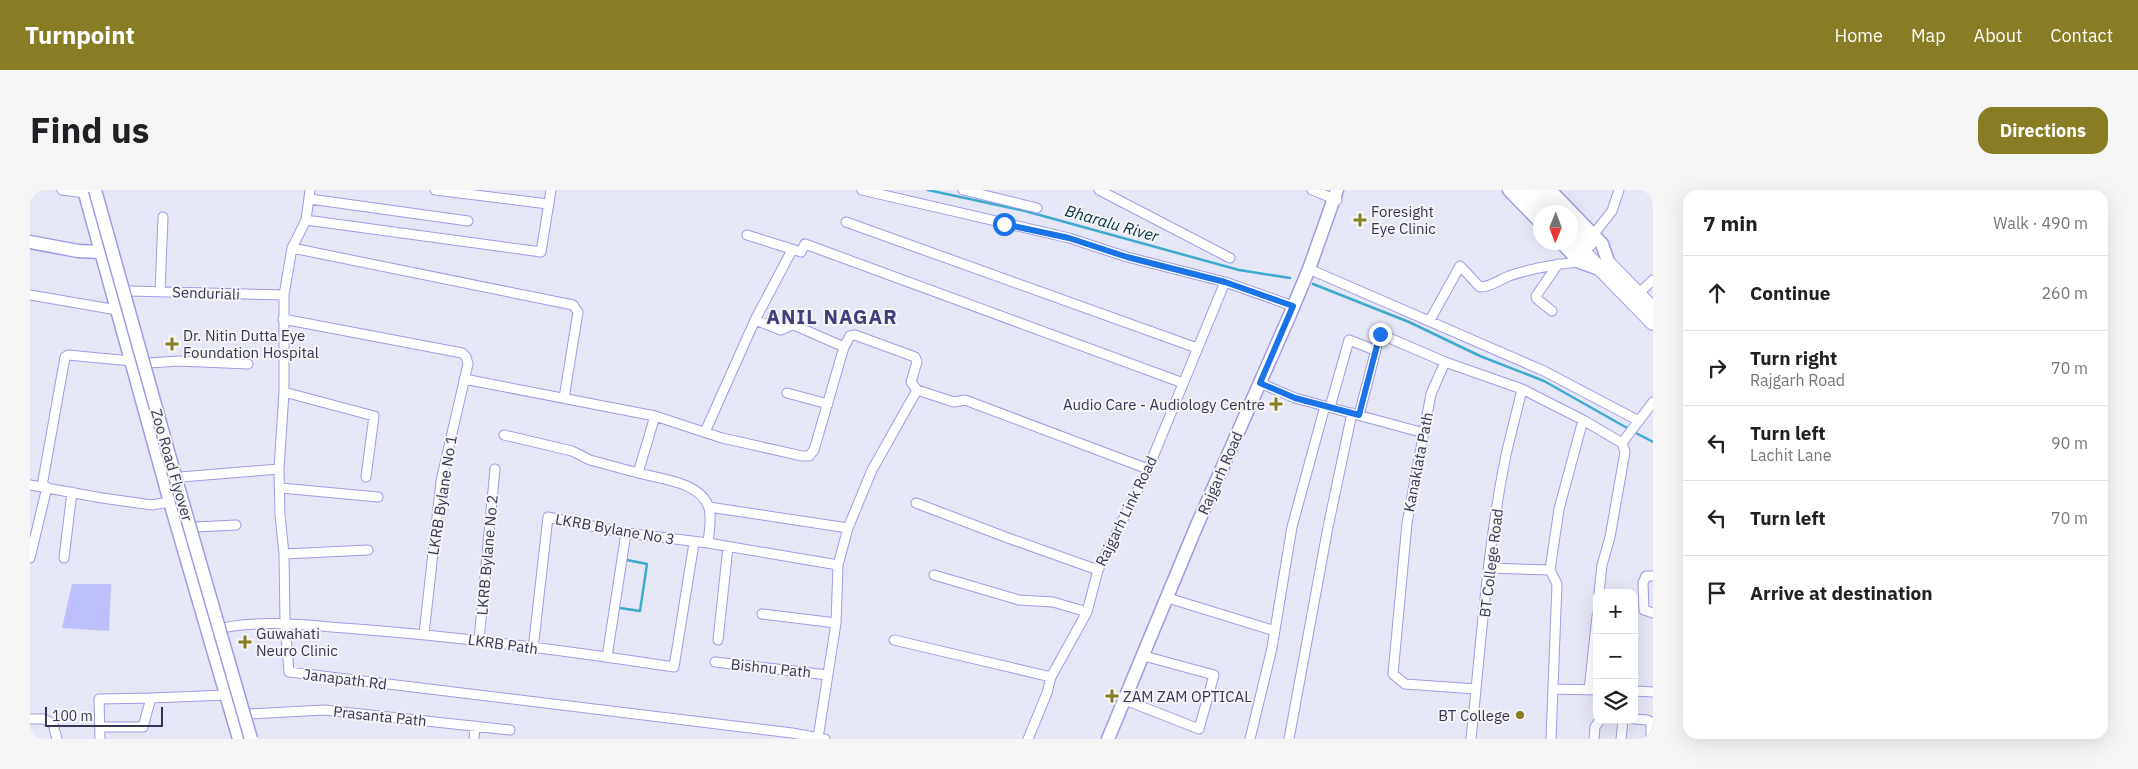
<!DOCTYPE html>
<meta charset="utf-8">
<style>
body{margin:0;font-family:"IBM Plex Sans",sans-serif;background:#f6f6f6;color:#202124}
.controls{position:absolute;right:15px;bottom:15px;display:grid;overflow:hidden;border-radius:10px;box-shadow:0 5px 20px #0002}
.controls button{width:45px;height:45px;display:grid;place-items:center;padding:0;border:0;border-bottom:1px solid #e0e0e0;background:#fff;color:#202124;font:25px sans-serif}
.compass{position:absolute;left:1503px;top:15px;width:45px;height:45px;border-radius:50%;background:#fff;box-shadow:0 5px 20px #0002;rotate:181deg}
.scale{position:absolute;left:15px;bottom:12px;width:118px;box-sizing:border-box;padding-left:5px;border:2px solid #353553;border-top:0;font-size:14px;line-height:18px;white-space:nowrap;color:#353553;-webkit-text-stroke:4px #f5f5f5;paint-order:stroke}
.stop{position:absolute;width:15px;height:15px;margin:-11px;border:4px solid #1a73e8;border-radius:50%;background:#fff}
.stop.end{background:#1a73e8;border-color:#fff;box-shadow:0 1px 5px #0008}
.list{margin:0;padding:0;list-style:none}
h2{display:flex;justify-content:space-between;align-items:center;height:65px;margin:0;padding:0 20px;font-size:21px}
h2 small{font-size:16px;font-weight:400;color:#757577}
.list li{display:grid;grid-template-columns:32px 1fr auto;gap:15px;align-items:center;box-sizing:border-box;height:75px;padding:0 20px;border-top:1px solid #e0e0e0}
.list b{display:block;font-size:19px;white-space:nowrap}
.list p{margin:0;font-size:16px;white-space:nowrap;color:#757577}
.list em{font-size:16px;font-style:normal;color:#757577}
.icon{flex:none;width:28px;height:28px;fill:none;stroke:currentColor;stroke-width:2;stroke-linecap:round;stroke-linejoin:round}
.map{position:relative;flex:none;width:1623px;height:549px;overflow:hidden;border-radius:15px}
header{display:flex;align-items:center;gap:30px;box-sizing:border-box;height:70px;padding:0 25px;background:#867d24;color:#fff}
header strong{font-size:24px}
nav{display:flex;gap:28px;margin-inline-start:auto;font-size:18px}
.intro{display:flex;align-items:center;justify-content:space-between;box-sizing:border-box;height:120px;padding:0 30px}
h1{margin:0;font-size:35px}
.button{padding:12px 22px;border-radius:15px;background:#867d24;color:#fff;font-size:18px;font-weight:700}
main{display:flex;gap:30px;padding:0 30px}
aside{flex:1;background:#fff;border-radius:15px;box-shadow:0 5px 20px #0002}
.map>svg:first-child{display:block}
.green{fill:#bebffd}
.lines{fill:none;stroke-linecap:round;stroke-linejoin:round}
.stream{stroke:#3eaace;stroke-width:2.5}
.street-casing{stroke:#9d9ce5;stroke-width:11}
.secondary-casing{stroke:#9d9ce5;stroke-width:15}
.primary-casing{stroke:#9d9ce5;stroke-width:16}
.street{stroke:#fff;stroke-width:9}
.secondary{stroke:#fff;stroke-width:12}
.primary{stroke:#fff;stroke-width:14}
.secondary-bridge-casing{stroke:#9d9ce5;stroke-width:15;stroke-linecap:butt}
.secondary-bridge{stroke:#fff;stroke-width:12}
.route{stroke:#1a73e8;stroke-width:6}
.poi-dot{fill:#867d24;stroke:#f5f5f5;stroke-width:2}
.labels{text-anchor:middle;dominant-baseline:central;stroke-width:4;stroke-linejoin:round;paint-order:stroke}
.poi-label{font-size:15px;fill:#353553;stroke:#f5f5f5;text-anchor:start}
.street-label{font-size:15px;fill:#353553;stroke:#f5f5f5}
.water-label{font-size:16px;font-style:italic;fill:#00303e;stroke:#f5f5f5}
.district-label{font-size:20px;font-weight:bold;letter-spacing:1px;fill:#423e7e;stroke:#f5f5f5}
</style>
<header>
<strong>Turnpoint</strong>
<nav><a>Home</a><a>Map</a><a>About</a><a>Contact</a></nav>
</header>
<div class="intro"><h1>Find us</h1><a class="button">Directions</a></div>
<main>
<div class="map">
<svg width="1623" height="549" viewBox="0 0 1623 549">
<rect width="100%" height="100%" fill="#e6e7f6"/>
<path class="green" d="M 42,394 L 81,394 L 79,441 L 32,438 Z"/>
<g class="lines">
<path class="stream" d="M 898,0 L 995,21 L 1209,80 L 1260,88
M 1283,94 L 1379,132 L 1450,166 L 1514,191 L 1599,239
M 1604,242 L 1623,252
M 590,418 L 610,421 L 617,374 L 597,370"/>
<defs>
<path id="street" d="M 32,0 L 55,3
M 280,0 L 276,30 L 262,58 L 254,105 L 254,202 L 249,279 L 250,325 L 254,364 L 255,434 L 259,482 L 762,543 L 795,549
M 405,0 L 518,14
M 832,0 L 1039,48 L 1097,67 L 1195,92 L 1263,116
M 933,0 L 1007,18
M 1069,0 L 1200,68
M 1282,0 L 1307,10
M 280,9 L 438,31
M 276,30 L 511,62 L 521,0
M 816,32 L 1167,158
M 717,45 L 771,62 L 775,54 L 1153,193
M 1563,45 L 1582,21 L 1589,0
M 262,58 L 543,115 L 548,122 L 534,208
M 1279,79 L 1514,181 L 1609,231
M 99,101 L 254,105
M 130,102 L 133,27
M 1608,104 L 1623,90
M 0,105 L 87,120
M 1522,121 L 1507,109 L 1506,106 L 1528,74
M 253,129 L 432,163 L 436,167 L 438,174 L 411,291 L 394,444
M 725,130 L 751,140 L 762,135 L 766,136 L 814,157
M 1400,130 L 1430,76 L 1450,97 C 1461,97 1469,90 1479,86 C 1503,78 1525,74 1550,72
M 119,173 L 149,171 L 218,174
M 434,189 L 625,226 L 692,248 L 772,266 L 779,266 L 784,260 L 814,157 L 820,146 L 825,145 L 885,167 L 887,172 L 881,192 L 887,200
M 1230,193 L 1265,208 L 1394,243
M 254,202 L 344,226 L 336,287
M 757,203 L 798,214
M 1300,217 L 1319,150 L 1345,160
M 1329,225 L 1350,144 L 1415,172
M 625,226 L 608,283 C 631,289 671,292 679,318 C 682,329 679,342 678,353
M 675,242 L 725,130 L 762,60
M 474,245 L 542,261 L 560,270 L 608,283
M 151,287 L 249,279
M 0,295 L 72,308 L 122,315 L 144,311
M 12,296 L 35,167 L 38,165 L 101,171
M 251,298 L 348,307
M 886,313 L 978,348 L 1068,380
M 679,317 L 818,338
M 165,337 L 206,335
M 254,364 L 338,360
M 0,368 L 17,297
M 34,368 L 42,302
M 1459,378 L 1520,380
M 904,385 L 989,410 L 1023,412 L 1057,422
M 1623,386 L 1616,386 L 1613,393 L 1614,420 L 1623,423
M 1569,403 L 1572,375 L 1580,347 L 1595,262 L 1592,253 L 1623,212
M 1138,408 L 1245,441
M 732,424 L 806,433
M 183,440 C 230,428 280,436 327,439 C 433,447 539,461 644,477 L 664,353
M 449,450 L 465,279
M 688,450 L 698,357
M 864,450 L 1021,487
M 503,459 L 518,327 L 596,343 L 678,353 L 808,375
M 577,467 L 596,343
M 685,472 L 798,485
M 1446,499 L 1375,494 L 1363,484 L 1377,333 L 1401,204 L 1415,172 L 1492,199 L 1553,230 L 1592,253
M 1523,499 L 1567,500
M 1559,500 L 1567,426
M 1604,501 L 1623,502
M 1095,510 L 1169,539 L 1184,485 L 1114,466
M 219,524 L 294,520 L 480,540
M 0,529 L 14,529 L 23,534 L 27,549
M 1604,529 L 1617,530 L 1621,532 L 1621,549
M 71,537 L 113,537 L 121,508 L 196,505
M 788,548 L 806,433 L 808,375 L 818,338 L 842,280 L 887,200 L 924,212 L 935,210 L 1118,279
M 70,549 L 69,509 L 121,508
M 444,549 L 445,536
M 998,549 L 1017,503 L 1021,487 L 1057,422 L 1068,380 L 1118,279 L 1195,92
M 1220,549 L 1242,458 L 1262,337 L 1295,216
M 1259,549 L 1298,337 L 1322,223
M 1441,549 C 1451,455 1457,358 1476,265 C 1481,243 1487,221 1492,199
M 1521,549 L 1527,394 L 1520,380 L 1529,319 L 1553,230
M 1564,549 L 1565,537 L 1570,530
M 1591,549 L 1593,530"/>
<path id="secondary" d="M 54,0 L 140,312 L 209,549
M 1479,0 L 1510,32
M 1520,0 L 1572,54 L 1579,74
M 0,52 L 48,61 L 71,62
M 1531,52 L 1550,72 L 1572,80
M 1078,549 L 1167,335 L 1259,127 L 1279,79 L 1307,0"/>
<path id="primary" d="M 1492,0 L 1515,22
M 1506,0 L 1529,22
M 1540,35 L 1559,54
M 1540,48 L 1623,133
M 1578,73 L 1623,119"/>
</defs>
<use href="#street" class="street-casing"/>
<use href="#secondary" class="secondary-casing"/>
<use href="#primary" class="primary-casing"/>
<use href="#street" class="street"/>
<use href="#secondary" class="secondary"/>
<use href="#primary" class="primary"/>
<defs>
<path id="secondary-bridge" d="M 65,0 L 145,286 L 221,549"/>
</defs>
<use href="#secondary-bridge" class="secondary-bridge-casing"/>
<use href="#secondary-bridge" class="secondary-bridge"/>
</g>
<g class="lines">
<path class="route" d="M 974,34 L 1039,48 L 1097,67 L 1195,92 L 1263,116 L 1230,193 L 1265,208 L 1329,225 L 1350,144"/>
</g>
<g class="poi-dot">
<path d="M1327.5 22.5h5v5h5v5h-5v5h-5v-5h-5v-5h5z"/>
<path d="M139.5 146.5h5v5h5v5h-5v5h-5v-5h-5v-5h5z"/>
<path d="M1243.5 206.5h5v5h5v5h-5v5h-5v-5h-5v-5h5z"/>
<path d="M212.5 444.5h5v5h5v5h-5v5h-5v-5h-5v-5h5z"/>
<path d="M1079.5 498.5h5v5h5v5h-5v5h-5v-5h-5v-5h5z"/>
<circle cx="1490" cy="525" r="5"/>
</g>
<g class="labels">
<g class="poi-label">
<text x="1341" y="21">Foresight<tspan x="1341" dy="17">Eye Clinic</tspan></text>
<text x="153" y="145">Dr. Nitin Dutta Eye<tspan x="153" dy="17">Foundation Hospital</tspan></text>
<text x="1235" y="214" text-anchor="end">Audio Care - Audiology Centre</text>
<text x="226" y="443">Guwahati<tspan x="226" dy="17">Neuro Clinic</tspan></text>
<text x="1093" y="506">ZAM ZAM OPTICAL</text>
<text x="1480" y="525" text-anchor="end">BT College</text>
</g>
<g class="street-label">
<text transform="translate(176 103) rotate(2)">Senduriali</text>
<text transform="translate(1388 272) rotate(-79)">Kanaklata Path</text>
<text transform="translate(142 275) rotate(74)">Zoo Road Flyover</text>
<text transform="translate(1190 283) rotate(-66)">Rajgarh Road</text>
<text transform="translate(412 305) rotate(-81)">LKRB Bylane No 1</text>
<text transform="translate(1096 321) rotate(-64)">Rajgarh Link Road</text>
<text transform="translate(585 339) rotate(10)">LKRB Bylane No 3</text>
<text transform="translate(457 365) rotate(-85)">LKRB Bylane No 2</text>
<text transform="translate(1461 373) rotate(-83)">BT College Road</text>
<text transform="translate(473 454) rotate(8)">LKRB Path</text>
<text transform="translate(741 478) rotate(6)">Bishnu Path</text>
<text transform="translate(315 489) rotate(7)">Janapath Rd</text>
<text transform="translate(350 526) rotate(6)">Prasanta Path</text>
</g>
<g class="water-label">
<text transform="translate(1082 33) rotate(16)">Bharalu River</text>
</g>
<g class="district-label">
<text x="802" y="126">ANIL NAGAR</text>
</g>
</g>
</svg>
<div class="controls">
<button>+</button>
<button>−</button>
<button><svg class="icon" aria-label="layers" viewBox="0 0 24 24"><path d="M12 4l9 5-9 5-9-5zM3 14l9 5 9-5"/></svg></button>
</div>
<svg class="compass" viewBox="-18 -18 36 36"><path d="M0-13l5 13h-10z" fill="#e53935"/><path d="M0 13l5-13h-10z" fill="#757577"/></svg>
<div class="scale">100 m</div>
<div class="stop" style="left:974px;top:34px"></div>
<div class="stop end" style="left:1350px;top:144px"></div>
</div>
<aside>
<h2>7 min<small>Walk · 490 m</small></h2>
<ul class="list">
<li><svg class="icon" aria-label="ahead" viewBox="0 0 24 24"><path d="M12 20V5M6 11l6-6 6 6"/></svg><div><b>Continue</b></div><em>260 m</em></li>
<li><svg class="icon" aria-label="right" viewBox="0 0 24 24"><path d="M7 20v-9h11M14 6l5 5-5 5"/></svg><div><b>Turn right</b><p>Rajgarh Road</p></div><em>70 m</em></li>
<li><svg class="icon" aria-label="left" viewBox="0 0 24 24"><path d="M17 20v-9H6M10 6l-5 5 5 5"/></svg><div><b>Turn left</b><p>Lachit Lane</p></div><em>90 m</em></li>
<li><svg class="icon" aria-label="left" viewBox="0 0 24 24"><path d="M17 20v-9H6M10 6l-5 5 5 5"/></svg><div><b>Turn left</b></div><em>70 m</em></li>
<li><svg class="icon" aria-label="arrive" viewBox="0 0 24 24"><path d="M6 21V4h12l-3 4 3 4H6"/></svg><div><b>Arrive at destination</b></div></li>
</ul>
</aside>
</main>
